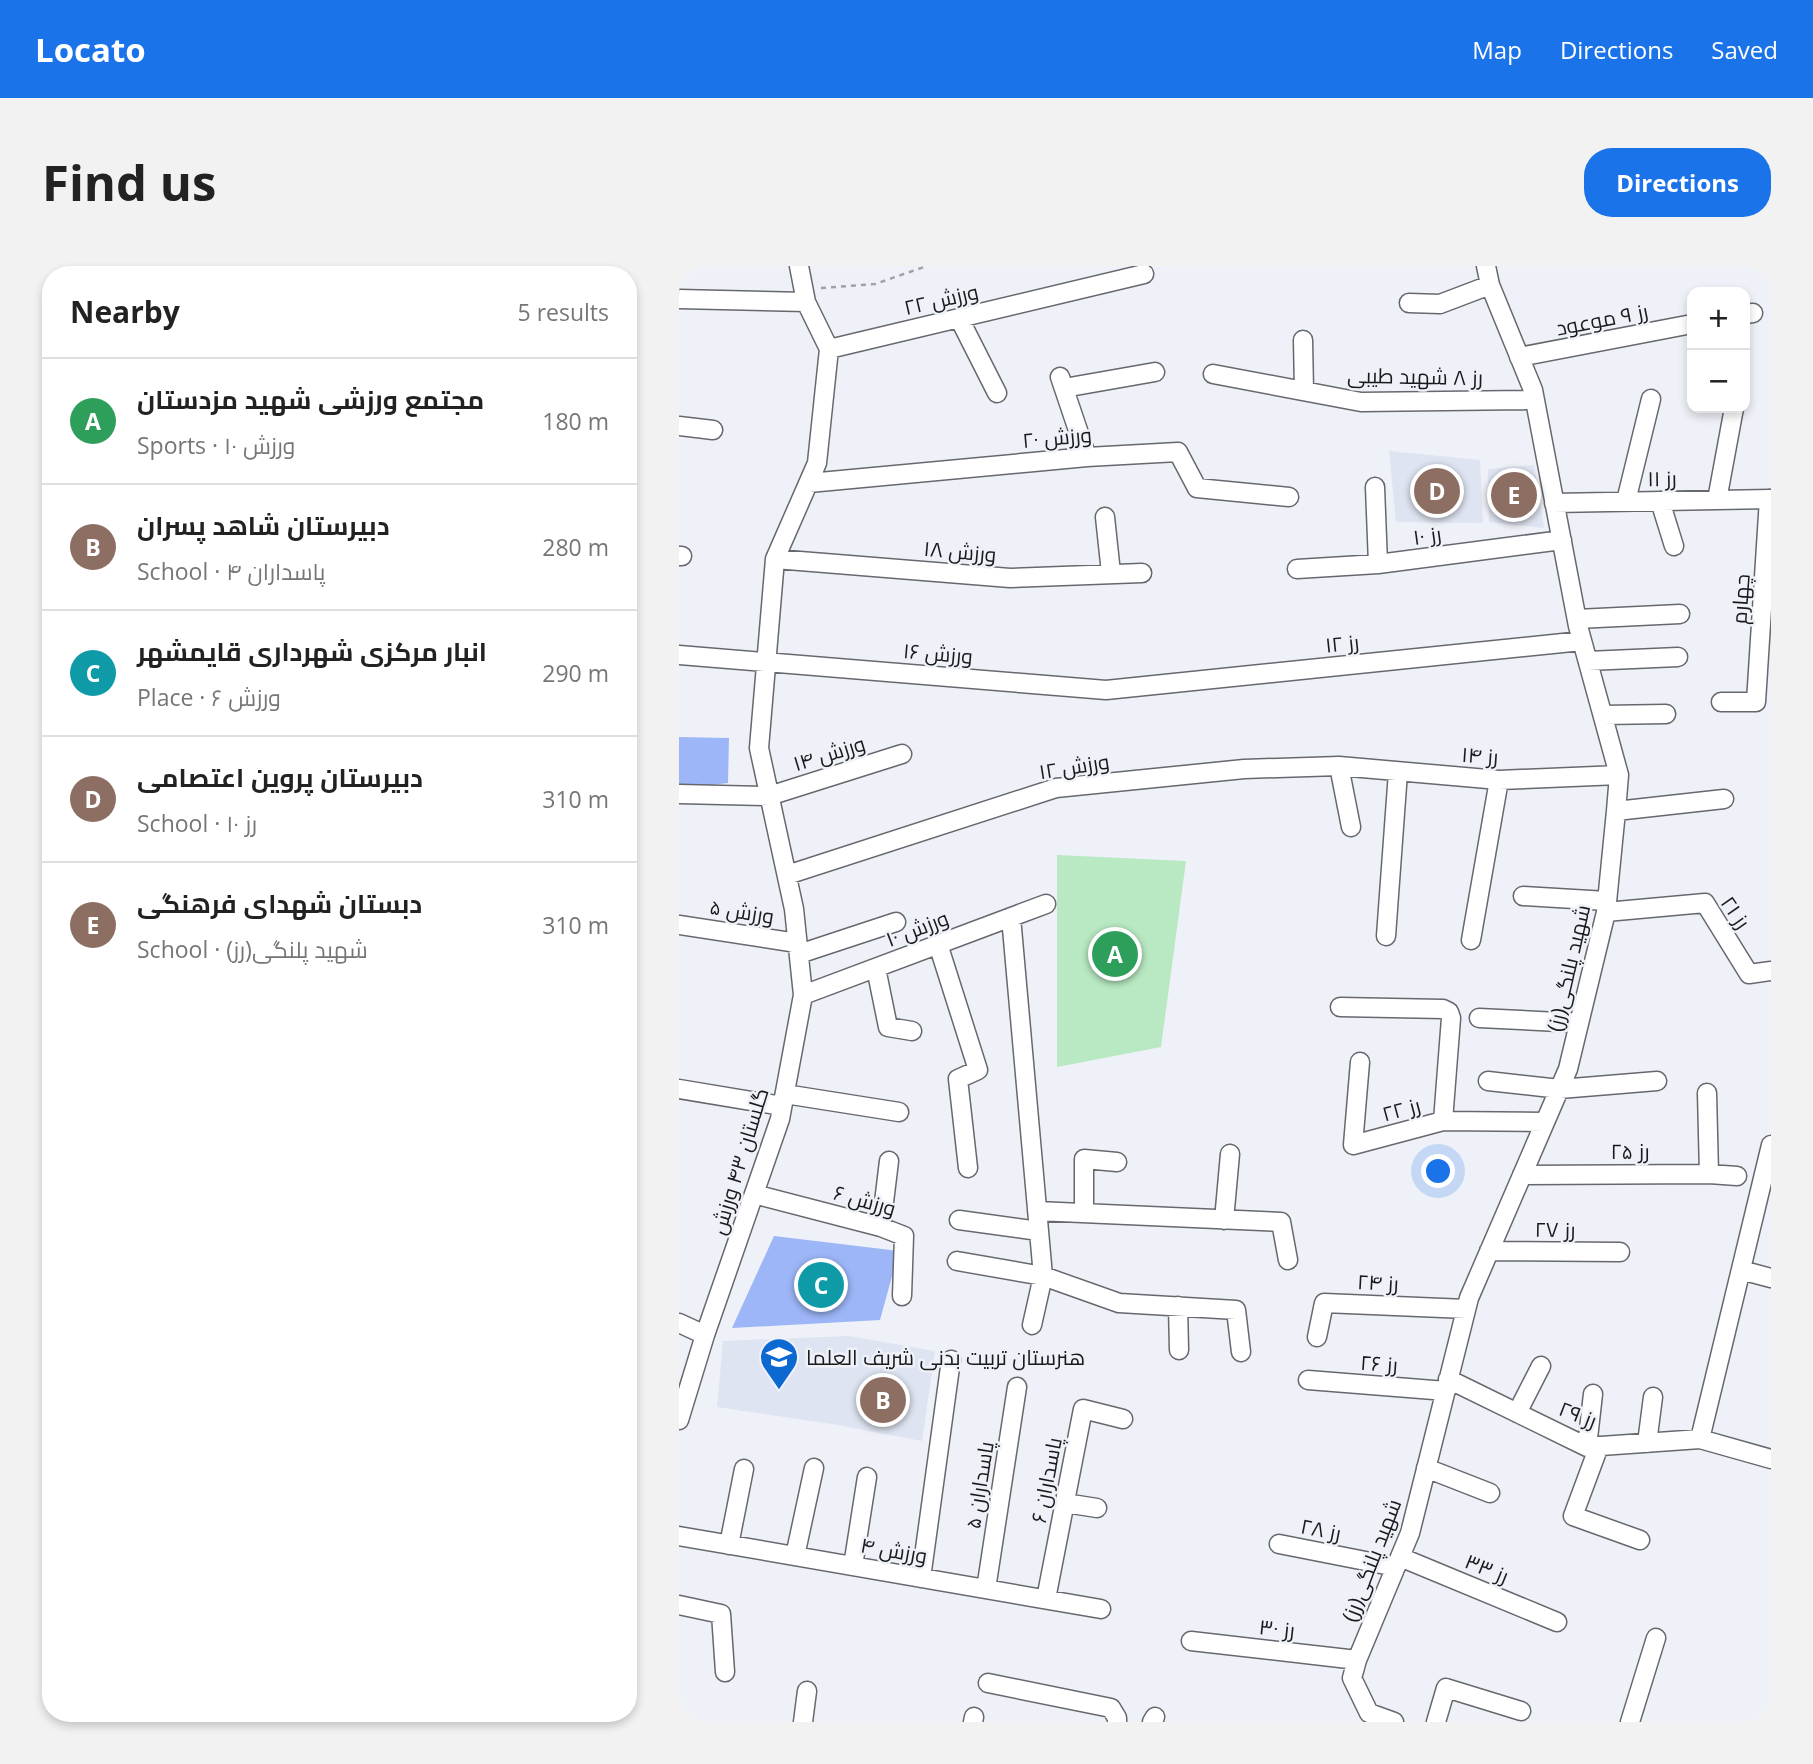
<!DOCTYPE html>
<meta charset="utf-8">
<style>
body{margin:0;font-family:"Open Sans",Cairo,sans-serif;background:#f2f2f2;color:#222}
.controls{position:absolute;right:21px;top:21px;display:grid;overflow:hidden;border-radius:14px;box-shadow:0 4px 10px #0003}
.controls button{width:63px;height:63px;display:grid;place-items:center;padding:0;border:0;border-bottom:2px solid #e0e0e0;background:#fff;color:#222;font:35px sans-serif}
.you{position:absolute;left:760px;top:906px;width:24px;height:24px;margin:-18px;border:5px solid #fff;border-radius:50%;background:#1a73e8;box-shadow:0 0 0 10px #1a73e833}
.badge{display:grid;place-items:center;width:46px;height:46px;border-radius:50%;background:#1a73e8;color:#fff;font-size:23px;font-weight:700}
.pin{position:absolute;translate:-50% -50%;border:4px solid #fff;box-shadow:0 2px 7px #0006}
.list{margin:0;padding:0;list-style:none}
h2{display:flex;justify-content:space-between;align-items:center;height:91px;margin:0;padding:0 28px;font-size:30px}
h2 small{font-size:23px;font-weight:400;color:#767676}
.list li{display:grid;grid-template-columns:46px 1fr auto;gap:21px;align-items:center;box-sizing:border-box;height:126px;padding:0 28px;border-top:2px solid #e0e0e0}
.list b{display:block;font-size:26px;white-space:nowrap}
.list p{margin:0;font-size:23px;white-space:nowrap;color:#767676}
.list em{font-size:23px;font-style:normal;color:#767676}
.map{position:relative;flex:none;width:1092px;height:1456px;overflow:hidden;border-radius:28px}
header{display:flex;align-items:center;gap:42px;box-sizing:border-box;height:98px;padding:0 35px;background:#1a73e8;color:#fff}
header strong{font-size:33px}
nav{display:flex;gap:38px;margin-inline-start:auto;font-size:24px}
.intro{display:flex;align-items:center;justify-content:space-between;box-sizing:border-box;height:168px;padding:0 42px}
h1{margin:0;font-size:49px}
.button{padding:18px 32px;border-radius:28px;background:#1a73e8;color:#fff;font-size:24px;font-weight:700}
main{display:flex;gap:42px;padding:0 42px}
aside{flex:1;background:#fff;border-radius:28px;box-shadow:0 4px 10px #0003}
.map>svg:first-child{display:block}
.built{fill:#dee4f1}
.green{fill:#b8e9c2}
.building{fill:#9db6f7}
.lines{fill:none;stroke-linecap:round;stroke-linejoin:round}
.minor-casing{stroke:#66686e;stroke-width:21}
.path{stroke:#a1a2a7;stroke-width:2.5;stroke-dasharray:5 5;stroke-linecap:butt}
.minor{stroke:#fff;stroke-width:18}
.labels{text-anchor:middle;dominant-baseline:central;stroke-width:5;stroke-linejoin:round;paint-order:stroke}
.street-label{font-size:21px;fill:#191a1c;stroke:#eff1f8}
.poi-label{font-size:21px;fill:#191a1c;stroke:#eff1f8;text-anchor:start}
</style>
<header>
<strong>Locato</strong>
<nav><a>Map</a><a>Directions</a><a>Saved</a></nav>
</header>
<div class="intro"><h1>Find us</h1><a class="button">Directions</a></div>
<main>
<aside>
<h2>Nearby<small>5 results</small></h2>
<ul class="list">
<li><span class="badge" style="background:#2e9e5b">A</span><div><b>مجتمع ورزشی شهید مزدستان</b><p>Sports · ورزش ۱۰</p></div><em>180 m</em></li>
<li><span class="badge" style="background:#8d6e63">B</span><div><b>دبیرستان شاهد پسران</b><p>School · پاسداران ۴</p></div><em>280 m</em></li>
<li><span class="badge" style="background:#0f9aa8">C</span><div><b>انبار مرکزی شهرداری قایمشهر</b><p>Place · ورزش ۶</p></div><em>290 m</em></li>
<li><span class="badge" style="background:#8d6e63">D</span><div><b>دبیرستان پروین اعتصامی</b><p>School · رز ۱۰</p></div><em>310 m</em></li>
<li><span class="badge" style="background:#8d6e63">E</span><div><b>دبستان شهدای فرهنگی</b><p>School · شهید پلنگی(رز)</p></div><em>310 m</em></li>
</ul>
</aside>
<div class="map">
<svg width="1092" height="1456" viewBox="0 0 1092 1456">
<rect width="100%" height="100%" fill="#eff1f8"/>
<path class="built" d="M 710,185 L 801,194 L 804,257 L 717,256 Z
M 855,199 L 865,262 L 810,256 L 809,203 Z
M 170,1070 L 256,1085 L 243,1175 L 153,1158 L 38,1141 L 44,1075 Z"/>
<path class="green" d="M 378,589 L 507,595 L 482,781 L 378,801 Z"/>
<path class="building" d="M 0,471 L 50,472 L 49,517 L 0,523 Z
M 95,970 L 220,985 L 201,1054 L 53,1062 Z"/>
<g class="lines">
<defs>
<path id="minor" d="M 0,33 L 127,36
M 730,37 L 761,38 L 811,19
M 1066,48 L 1074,47
M 280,52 L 318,127
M 624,74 L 625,125
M 150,83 L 465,8
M 840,91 L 1013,58
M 534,108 L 682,136 L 855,134
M 381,111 L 408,191
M 385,122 L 476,106
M 0,160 L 34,164
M 130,217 L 408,191 L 499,186 L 518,222 L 610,231
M 696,221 L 699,298
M 1038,234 L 1055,142
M 947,235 L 972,133
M 981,235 L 995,280
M 875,237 L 1092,233
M 426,251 L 432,307
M 0,290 L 3,290
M 96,293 L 331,312 L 463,307
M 618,303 L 699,298 L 883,274
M 898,353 L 1001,348
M 0,389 L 427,424 L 903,375
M 909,395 L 999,391
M 1042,436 L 1077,436 L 1090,233
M 924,449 L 987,448
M 660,500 L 672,561
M 0,528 L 90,530 L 223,488
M 937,545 L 1045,533
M 108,609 L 377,522 L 565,503 L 660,500 L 820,514 L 940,509
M 844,630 L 928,635
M 927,646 L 1026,637 L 1070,708 L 1092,705
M 332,651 L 364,1010 L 353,1059
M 0,659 L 118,677
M 707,670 L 719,506
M 792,674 L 820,514
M 259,678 L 299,804 L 279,813 L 289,902
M 120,688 L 217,656
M 197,702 L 209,761 L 233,765
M 124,729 L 367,638
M 661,741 L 764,743 L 770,746 L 772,752 L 764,855
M 800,752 L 900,757
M 681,796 L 674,879 L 764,855 L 866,856
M 809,815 L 881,823 L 978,815
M 0,823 L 103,840
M 1028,827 L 1030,908
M 106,828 L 220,846
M 843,909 L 1030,908 L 1058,910
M 75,928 L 202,961 L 225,970 L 223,1030
M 358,945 L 602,956 L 609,994
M 405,947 L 405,893 L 438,896
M 280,954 L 360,965
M 545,954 L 551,888
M 202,961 L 210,895
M 810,985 L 941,986
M 278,995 L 364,1010 L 440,1037 L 557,1044 L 562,1086
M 1062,1004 L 1092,1012
M 499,1040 L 500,1084
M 0,1057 L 26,1069
M 638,1071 L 645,1037 L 787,1043
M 769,1113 L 908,1181 L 1021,1173 L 1092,1193
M 629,1114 L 767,1125
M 838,1147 L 862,1100
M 0,1154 L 26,1069 L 101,853 L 124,729 L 115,643 L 80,482 L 96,293 L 138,197 L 150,83 L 127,36 L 120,0
M 1021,1173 L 1092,879
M 968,1177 L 974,1131
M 920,1180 L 894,1250 L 961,1274
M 908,1181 L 914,1128
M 747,1202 L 811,1227
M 386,1237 L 418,1242
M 0,1270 L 422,1343
M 600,1278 L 717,1301
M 50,1279 L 65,1203
M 116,1290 L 135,1202
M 721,1291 L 878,1356
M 174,1300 L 188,1211
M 242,1312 L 272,1094
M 307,1323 L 338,1121
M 367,1333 L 404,1143 L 444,1153
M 0,1339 L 42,1348 L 46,1406
M 512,1375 L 678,1394
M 309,1417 L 432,1442 L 438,1452 L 438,1456
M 124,1456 L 128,1425
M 294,1456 L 295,1451
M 473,1456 L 476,1451
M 715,1456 L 690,1447 L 673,1412 L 678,1394 L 731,1267 L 790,1032 L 889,803 L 927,646 L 937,545 L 940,509 L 899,360 L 854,124 L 811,19 L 807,0
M 757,1456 L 767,1422 L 842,1445
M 951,1456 L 977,1372"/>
</defs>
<use href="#minor" class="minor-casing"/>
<path class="path" d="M 142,22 L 196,18 L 248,0"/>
<use href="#minor" class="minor"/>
</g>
<defs>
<symbol id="school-pin" viewBox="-11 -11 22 30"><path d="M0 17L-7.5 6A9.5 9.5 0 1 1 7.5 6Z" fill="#0c69d2" stroke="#eff1f8"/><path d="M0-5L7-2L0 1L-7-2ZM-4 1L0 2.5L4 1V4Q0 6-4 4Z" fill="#fff"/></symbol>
</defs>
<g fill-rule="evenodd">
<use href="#school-pin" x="78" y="1069" width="44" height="60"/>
</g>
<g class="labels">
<g class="street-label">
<text transform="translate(262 33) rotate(-13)">ورزش ۲۲</text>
<text transform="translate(923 53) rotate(-11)">رز ۹ موعود</text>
<text transform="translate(736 110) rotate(1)">رز ۸ شهید طیبی</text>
<text transform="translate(378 171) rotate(-5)">ورزش ۲۰</text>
<text transform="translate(983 212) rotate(-1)">رز ۱۱</text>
<text transform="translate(748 269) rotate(-8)">رز ۱۰</text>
<text transform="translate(281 285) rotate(5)">ورزش ۱۸</text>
<text transform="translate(1061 333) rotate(-86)">چهارم</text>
<text transform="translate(663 377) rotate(-6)">رز ۱۲</text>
<text transform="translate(259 387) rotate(5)">ورزش ۱۶</text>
<text transform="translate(150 487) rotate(-17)">ورزش ۱۴</text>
<text transform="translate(801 489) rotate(4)">رز ۱۴</text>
<text transform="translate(395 500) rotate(-9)">ورزش ۱۲</text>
<text transform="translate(63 645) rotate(9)">ورزش ۵</text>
<text transform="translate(1057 646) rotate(55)">رز ۲۱</text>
<text transform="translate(238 662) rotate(-21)">ورزش ۱۰</text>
<text transform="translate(889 702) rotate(-77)">شهید پلنگی(رز)</text>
<text transform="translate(722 843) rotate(-15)">رز ۲۲</text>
<text x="951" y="885">رز ۲۵</text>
<text transform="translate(60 895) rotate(-73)">گلستان ۴۳ ورزش</text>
<text transform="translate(186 934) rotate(16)">ورزش ۶</text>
<text transform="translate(876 963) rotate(1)">رز ۲۷</text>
<text transform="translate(699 1016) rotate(3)">رز ۲۴</text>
<text transform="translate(700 1097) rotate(4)">رز ۲۶</text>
<text transform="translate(899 1148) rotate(21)">رز ۲۹</text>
<text transform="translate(367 1214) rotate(-79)">پاسداران ۶</text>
<text transform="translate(300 1219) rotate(-81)">پاسداران ۵</text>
<text transform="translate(642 1263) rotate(11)">رز ۲۸</text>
<text transform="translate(215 1284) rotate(10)">ورزش ۴</text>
<text transform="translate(692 1294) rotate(-69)">شهید پلنگی(رز)</text>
<text transform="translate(808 1302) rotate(22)">رز ۳۳</text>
<text transform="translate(598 1362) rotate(6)">رز ۳۰</text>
</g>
<g class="poi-label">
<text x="127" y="1091">هنرستان تربیت بدنی شریف العلما</text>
</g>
</g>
</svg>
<div class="controls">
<button>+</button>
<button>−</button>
</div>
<div class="you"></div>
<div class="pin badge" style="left:436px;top:688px;background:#2e9e5b">A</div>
<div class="pin badge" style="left:204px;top:1134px;background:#8d6e63">B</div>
<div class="pin badge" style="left:142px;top:1019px;background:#0f9aa8">C</div>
<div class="pin badge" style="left:758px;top:225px;background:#8d6e63">D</div>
<div class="pin badge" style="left:835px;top:229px;background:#8d6e63">E</div>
</div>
</main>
